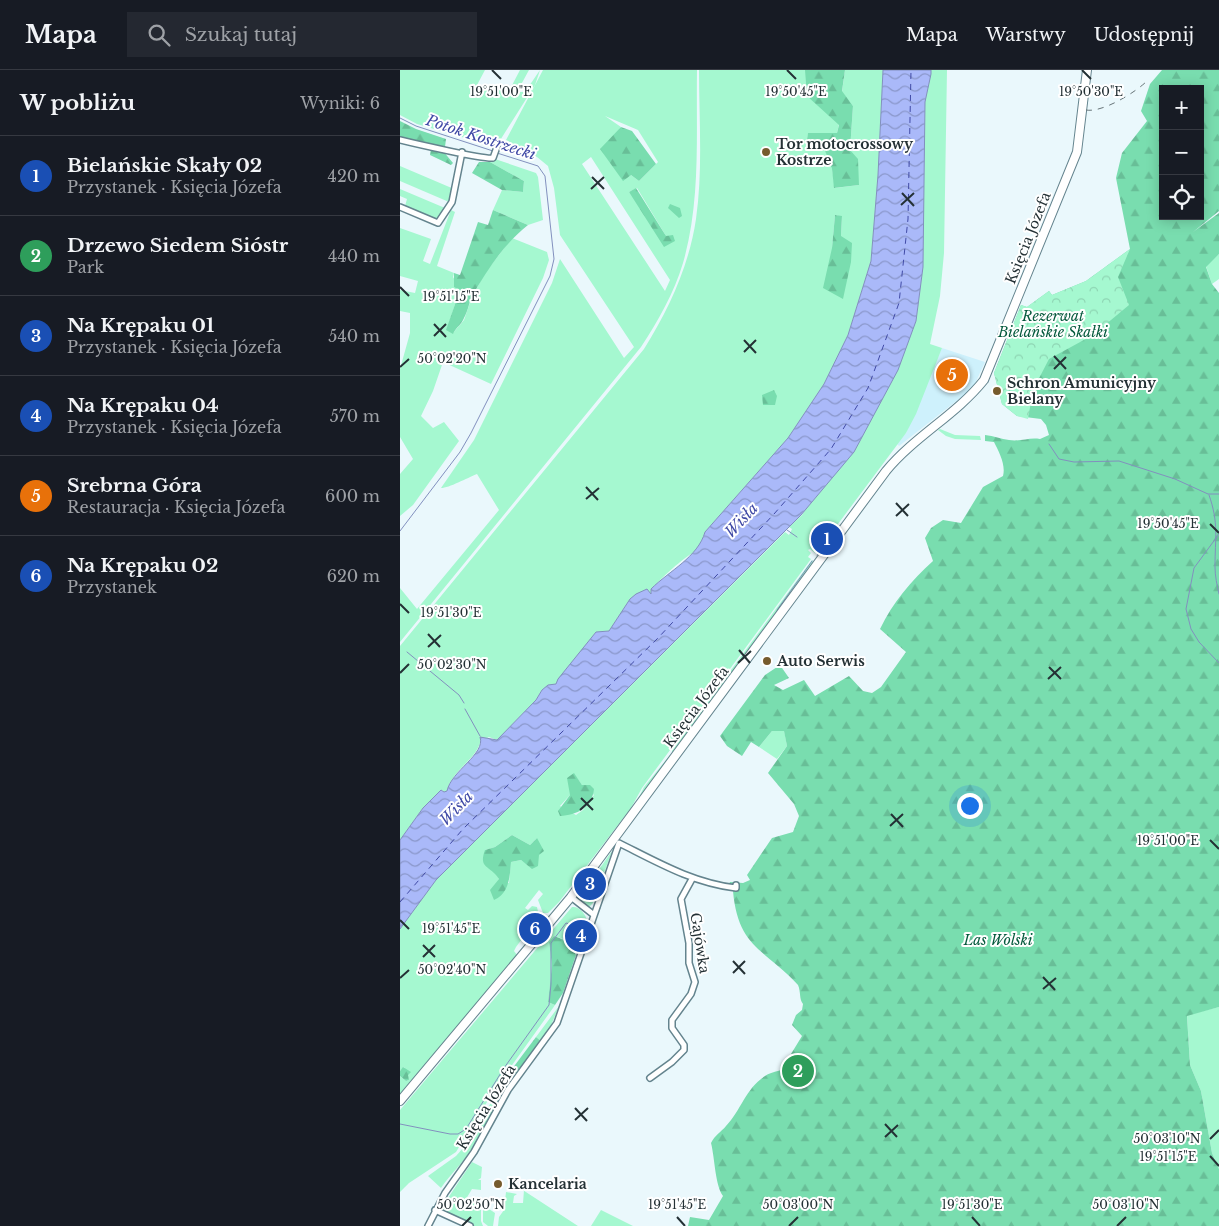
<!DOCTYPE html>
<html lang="pl">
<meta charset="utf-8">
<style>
body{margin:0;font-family:"Libre Baskerville",serif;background:#242831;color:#f1f3f6}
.controls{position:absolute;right:15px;top:15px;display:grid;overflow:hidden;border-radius:0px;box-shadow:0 2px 12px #0003}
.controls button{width:45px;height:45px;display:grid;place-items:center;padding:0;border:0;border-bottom:1px solid #363941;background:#171b24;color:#f1f3f6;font:25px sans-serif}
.you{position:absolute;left:569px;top:735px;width:18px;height:18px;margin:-12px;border:4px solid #fff;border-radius:50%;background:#1a73e8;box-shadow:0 0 0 8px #1a73e833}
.badge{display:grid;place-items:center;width:32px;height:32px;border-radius:50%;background:#baaf9c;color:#fff;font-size:16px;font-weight:700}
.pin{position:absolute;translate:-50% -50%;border:2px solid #fff;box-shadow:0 1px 5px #0006}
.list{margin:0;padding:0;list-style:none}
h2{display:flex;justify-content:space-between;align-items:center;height:65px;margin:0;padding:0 20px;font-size:21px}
h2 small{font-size:16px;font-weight:400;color:#9ea1a6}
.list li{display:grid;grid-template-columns:32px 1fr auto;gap:15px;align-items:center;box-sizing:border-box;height:80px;padding:0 20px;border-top:1px solid #363941}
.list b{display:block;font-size:19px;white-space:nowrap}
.list p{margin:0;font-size:16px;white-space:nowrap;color:#9ea1a6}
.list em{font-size:16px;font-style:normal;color:#9ea1a6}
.icon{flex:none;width:28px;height:28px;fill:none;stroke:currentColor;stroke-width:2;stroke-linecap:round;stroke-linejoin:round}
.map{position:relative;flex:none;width:819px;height:1156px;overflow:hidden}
header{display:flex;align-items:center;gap:30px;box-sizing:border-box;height:70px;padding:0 25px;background:#171b24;border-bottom:1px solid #363941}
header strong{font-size:24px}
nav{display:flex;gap:28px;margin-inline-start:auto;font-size:18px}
.search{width:350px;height:45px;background:#242831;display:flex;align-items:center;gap:12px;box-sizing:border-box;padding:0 18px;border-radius:0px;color:#9ea1a6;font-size:19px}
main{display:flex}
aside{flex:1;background:#171b24}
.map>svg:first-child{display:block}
.built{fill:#cef1fc}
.grass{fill:#a5f8d0;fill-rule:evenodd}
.forest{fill:url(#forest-firs);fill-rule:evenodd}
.park{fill:url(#park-crowns)}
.water{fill:url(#water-waves);stroke:#8290be}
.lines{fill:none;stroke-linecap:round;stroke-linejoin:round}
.stream{stroke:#8290be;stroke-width:1}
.ferry{stroke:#404aa6;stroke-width:1;stroke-dasharray:6 5;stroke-linecap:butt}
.minor-casing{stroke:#64848e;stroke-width:8}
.secondary-casing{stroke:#64848e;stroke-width:10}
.minor{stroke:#fff;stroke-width:5}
.secondary{stroke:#fff;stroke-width:8}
.rail{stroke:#677478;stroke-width:1;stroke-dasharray:6 6;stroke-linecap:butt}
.ticks{fill:none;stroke:#243135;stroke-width:2}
.poi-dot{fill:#765b2d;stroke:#fff;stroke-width:2}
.labels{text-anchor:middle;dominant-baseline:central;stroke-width:4;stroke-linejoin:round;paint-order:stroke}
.poi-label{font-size:14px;font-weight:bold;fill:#243135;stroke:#fff;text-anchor:start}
.street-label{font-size:14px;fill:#243135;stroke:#fff}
.park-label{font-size:14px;font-style:italic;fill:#055a3d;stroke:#fff}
.water-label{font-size:15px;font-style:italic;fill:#404aa6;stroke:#fff}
.ticks-label{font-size:12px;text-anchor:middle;fill:#243135;stroke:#fff;stroke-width:4;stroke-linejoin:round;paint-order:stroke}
</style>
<header>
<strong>Mapa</strong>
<div class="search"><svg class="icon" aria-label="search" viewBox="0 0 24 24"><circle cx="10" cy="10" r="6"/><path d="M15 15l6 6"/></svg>Szukaj tutaj</div>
<nav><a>Mapa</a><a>Warstwy</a><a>Udostępnij</a></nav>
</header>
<main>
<aside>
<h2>W pobliżu<small>Wyniki: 6</small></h2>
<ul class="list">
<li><span class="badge" style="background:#1a4fb4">1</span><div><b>Bielańskie Skały 02</b><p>Przystanek · Księcia Józefa</p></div><em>420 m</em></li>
<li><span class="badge" style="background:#2e9e5b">2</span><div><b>Drzewo Siedem Sióstr</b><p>Park</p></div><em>440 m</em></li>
<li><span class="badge" style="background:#1a4fb4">3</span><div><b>Na Krępaku 01</b><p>Przystanek · Księcia Józefa</p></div><em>540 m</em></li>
<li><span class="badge" style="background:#1a4fb4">4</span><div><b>Na Krępaku 04</b><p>Przystanek · Księcia Józefa</p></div><em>570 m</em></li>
<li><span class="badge" style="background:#e8710a">5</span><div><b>Srebrna Góra</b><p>Restauracja · Księcia Józefa</p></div><em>600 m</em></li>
<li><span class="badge" style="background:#1a4fb4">6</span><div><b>Na Krępaku 02</b><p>Przystanek</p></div><em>620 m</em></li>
</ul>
</aside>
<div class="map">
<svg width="819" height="1156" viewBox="0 0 819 1156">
<defs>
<pattern id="forest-firs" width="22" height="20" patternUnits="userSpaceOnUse" patternTransform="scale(1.25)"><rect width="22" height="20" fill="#79ddaf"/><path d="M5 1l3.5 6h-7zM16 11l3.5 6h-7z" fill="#68be97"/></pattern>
<pattern id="park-crowns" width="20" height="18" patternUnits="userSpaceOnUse" patternTransform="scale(1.25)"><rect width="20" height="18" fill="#a5f8d0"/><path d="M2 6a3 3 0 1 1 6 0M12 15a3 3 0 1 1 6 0" fill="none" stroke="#8ed5b3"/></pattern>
<pattern id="water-waves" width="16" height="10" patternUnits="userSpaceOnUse" patternTransform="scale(1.25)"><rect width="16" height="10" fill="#aab9f9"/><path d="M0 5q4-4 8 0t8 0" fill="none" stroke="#8a97ca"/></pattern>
</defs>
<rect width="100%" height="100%" fill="#eaf8fc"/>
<path class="built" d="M 542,278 L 585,292 L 573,318 L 499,376 L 497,374 L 506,363 Z"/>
<path class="grass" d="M 0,0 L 85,0 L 77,15 L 109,21 L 120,0 L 129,0 L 117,22 L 125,22 L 140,0 L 135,15 L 99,72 L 93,76 L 17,54 L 0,45 Z
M 143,0 L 297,0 C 296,64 301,131 283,193 C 274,223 258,251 241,277 L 0,572 L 0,518 L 17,539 L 99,440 L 77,404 C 67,408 49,418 41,418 L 74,370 L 152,213 L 160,189 L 224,288 L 234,277 L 160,165 L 154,118 L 148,96 L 137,87 L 106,70 ZM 205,46 L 238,60 L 258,92 L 239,111 L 231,105 L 210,72 L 221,57 ZM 191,87 L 270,210 L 265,221 L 182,94 ZM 237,118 L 266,166 L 229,122 Z
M 299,0 L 417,0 L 439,54 L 437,63 L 420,64 L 432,99 L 435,118 L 459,115 L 450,80 L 453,36 L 442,22 L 445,0 L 483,0 L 478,105 L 471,191 L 448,265 L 424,314 L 388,368 L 305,462 C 303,468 300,478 295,482 C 293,484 290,484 288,486 C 278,493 252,515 251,524 L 230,529 L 209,561 L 196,562 L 156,614 L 142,620 L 136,630 L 97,670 L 89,667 L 81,671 C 75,691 52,700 47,721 L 44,722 L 42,720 L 23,738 L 0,770 L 0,576 L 244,279 C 269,239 289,196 296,149 C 303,100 299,49 299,0 ZM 435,145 L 442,147 L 441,166 L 432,178 Z
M 531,0 L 547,0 L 544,183 L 540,226 L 530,274 L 542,278 L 516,344 L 506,363 L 423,474 L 415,483 L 410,479 L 408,480 L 411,483 L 408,487 L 411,489 L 242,718 L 231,738 L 159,832 L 148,843 L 143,843 L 138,830 L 143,824 L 139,820 L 125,838 L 128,840 L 132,836 L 137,837 L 139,846 L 116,877 L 114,881 L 117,885 L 0,1024 L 0,1006 L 6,1011 L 9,1010 L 4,997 L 0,1001 L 0,859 L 10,844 L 36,810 L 385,462 L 389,465 L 392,459 L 389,457 L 402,445 L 516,251 L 523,197 L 525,32 ZM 174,704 L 182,715 L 194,725 L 183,740 L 176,745 L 160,736 L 170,725 ZM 112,765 L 130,775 L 137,768 L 132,798 L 121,790 L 111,792 L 109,813 L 98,812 L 99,809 L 85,780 L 95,777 Z
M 95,89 L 136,103 L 138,107 L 143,150 L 128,155 L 93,140 L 102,120 L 123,122 L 124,111 L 90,92 Z
M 0,96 L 54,119 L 49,132 L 0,111 Z
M 0,119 L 45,138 L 38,149 L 34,149 L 5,136 L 7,129 L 0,126 Z
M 51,140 L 55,142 L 37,196 L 54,203 L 53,207 L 60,219 L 47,259 L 53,263 L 64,250 L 72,227 L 85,203 L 112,168 L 147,182 L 149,190 L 143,208 L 91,314 L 43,292 L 33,321 L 21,346 L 33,358 L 44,352 L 59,371 L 13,435 L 0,446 L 0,404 L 13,389 L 0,367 L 0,299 L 10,263 L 10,243 L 0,241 L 0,220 L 15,223 L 18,211 L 0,206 L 0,158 L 31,169 L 23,191 L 30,194 Z
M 819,184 L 819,209 L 812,214 L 806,196 Z
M 540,359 L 555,365 L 580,366 L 581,370 L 555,369 L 546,366 L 538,360 Z
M 412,490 L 413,492 L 272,683 L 272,680 Z
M 384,660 L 387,676 L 377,689 L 359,677 L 372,661 Z
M 270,685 L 271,686 L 238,729 L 244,717 Z
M 212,781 L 193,833 L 189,837 L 182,830 L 183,822 Z
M 172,837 C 179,836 186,844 187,851 L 179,874 L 154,866 L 149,872 L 152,895 L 148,932 L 155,935 L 153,938 L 97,1016 L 56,1082 L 9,1113 L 0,1122 L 0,1040 Z
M 159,936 L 150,958 L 141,971 L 136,967 Z
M 819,937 L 819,1099 L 812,1083 L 801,1021 L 790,995 L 787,945 Z
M 109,1003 L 113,1007 L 74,1077 C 64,1092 51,1103 41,1118 L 28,1106 L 56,1086 L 64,1077 Z
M 72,1092 L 82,1097 L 81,1108 L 78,1110 L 81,1110 L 81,1120 L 72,1119 L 66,1129 L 67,1131 L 81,1135 L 81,1151 L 83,1156 L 74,1156 L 40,1140 Z
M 109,1111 L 178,1156 L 98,1156 L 99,1147 L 104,1140 L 106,1122 L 117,1124 L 114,1126 L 113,1133 L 123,1133 L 124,1120 L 108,1113 Z
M 86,1137 L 95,1143 L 93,1156 L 88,1156 L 83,1152 L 83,1138 Z
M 201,1140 L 233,1156 L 191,1156 Z"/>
<path class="forest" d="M 405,0 L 445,0 L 442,21 L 453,36 L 450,80 L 458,89 L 459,115 L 434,118 L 432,99 L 424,78 L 407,73 L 408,63 L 437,63 L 439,55 L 407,26 Z
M 762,0 L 819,0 L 819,141 L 793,162 L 819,143 L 819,184 L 806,197 L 812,214 L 819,223 L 819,937 L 787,946 L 790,995 L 801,1021 L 812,1083 L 819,1099 L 819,1156 L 288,1156 L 290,1147 L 309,1150 L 323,1126 C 315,1115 315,1089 311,1073 C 315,1065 321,1062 326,1056 C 341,1040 346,1018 365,1006 C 372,1001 385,1000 394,996 L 391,984 L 402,966 L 392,955 L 396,945 L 402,940 L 403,934 C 399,929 401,922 398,915 C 365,879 338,878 333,821 L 327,818 L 330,812 L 343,813 L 350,810 L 347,805 L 372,768 L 393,762 L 399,746 L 394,734 L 368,703 L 387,676 L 384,661 L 372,661 L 359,677 L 351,672 L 342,686 L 327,676 L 320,666 L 365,605 L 380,595 L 389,608 L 374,615 L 383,620 L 404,610 L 415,626 L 449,606 L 463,621 L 472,623 L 481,617 L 506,582 L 480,559 C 493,532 511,511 533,491 L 525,468 L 531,458 L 543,450 L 561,453 L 583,417 L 603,406 C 606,395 599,382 594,372 L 585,371 L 585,365 C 594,366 601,369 609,370 C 620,372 629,367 640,369 L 649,365 L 646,355 L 641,349 L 617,346 L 602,334 L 594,303 L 621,235 L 627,237 L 649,221 L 652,225 L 686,211 L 730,179 L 716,108 L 722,83 L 747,51 L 741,41 L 750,14 ZM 763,19 L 800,19 L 800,146 L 763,146 Z
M 0,51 L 16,59 L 46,69 L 45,77 L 0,67 Z
M 221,57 L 232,61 L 256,94 L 239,111 L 231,105 L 223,111 L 200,79 Z
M 31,79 L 43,81 L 53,93 L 51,95 L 30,85 Z
M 79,92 L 90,92 L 124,111 L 123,122 L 102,120 L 72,103 Z
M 236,118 L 266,166 L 273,165 L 275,171 L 264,177 L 229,122 Z
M 270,134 L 280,138 L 282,146 L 279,148 L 268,138 Z
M 93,140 L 128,155 C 103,175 88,199 72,226 C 69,233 68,241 64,248 C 62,254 56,257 53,264 L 46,260 L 60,220 L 54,217 L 54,203 L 60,205 L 78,152 L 88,155 Z
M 435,145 L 442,146 L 441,166 L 452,173 L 451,192 L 443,229 L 423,218 L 432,178 Z
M 374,320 L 377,326 L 375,335 L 363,335 L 362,325 Z
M 174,703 L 182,715 L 190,715 L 194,719 C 192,738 177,745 160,746 L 158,741 L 170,725 L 167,708 Z
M 112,765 L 130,775 L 137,768 L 144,781 L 139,785 L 138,796 L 132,799 L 121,790 L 111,792 C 110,806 109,824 94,830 L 90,820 L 99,809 C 90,795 78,799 85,780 L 95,777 Z
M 154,866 L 175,874 L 173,879 L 176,885 L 163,923 L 155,935 L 148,932 L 152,895 L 149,872 Z
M 136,967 L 141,971 L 113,1007 L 109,1003 Z
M 3,997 L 11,1002 L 8,1005 L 9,1010 L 6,1011 L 0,1006 L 0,1001 Z"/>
<path class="park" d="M 730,179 L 718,207 L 729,235 L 693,265 L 649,289 L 633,320 L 628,349 L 617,346 L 602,334 L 594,303 L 621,235 L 627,237 L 649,221 L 652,225 L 686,211 Z"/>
<path class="water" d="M 483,0 L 531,0 L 531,4 L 525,32 L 523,197 L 516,251 L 498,300 L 454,382 L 401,445 L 36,810 L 0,859 L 0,770 L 23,738 L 41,720 L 44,722 L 47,721 C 51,701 86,684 80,667 L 97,670 L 136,630 L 142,620 L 148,615 L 156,614 L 158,609 L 196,562 L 209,561 L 230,529 L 236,524 L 247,519 L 251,524 L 251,519 C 269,501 298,487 305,462 L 388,368 L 424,314 L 448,265 L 471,191 L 478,105 Z"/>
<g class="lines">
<path class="stream" d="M 0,48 L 16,56 L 93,81
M 649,374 L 659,389 L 674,392 L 719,391 L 775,409 L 808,424 L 819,424
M 809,425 C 819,453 815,468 815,497 C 815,506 817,515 819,524
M 387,460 L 397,467
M 0,461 L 60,382 L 71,363 L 150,206 L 154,189 L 145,106 L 138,96 L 97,83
M 819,464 L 794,498 L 786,539 L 791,559 L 799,572 L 819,593
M 417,485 L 419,483
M 377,540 L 412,491
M 7,582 L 59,625 L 64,633
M 65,639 L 80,666
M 191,860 L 200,838
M 0,1054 L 50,1064 L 58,1064 L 66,1059 L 104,998 L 149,935 L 151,914 L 151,873 L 166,853 L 185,858"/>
<path class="ferry" d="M 0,832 L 63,759 L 258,568 L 374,444 L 431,379 L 468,318 L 499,233 L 508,149 L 511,0"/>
<defs>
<path id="minor" d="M 0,70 C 12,73 86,90 93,88 L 97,77
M 0,137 L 38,153 L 52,132 L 62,82
M 171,827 L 194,845
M 250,1008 L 272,992 L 284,980 L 284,975 L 272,958 L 272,950 L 291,924 L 295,912 L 289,893 L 289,873 L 281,829 L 292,809
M 35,1140 L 70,1156
M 28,1156 L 45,1123 L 74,1082 L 108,1020 L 157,953 L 219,773 C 257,792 293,813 336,818 L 336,815"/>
<path id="secondary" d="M 0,1031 L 171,827 L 486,401 C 515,366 556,345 584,310 L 677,82 L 687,0"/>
</defs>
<use href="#minor" class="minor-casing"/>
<use href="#secondary" class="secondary-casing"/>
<use href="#minor" class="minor"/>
<use href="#secondary" class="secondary"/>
<path class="rail" d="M 699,26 L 700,27
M 686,40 C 703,43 738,21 749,9"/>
</g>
<path class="ticks" d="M 92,0 L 101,9M 387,0 L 396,9M 682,0 L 691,9M 192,107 L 204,119M 191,119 L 204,107M 502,123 L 514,136M 501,135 L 514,123M 0,217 L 9,226M 34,254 L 46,267M 34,266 L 46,254M 344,270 L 356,283M 344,282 L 356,270M 654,286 L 666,299M 0,297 L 9,289M 654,299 L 666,287M 186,417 L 198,430M 186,429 L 199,418M 496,433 L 508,446M 496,446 L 509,434M 810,454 L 819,463M 0,534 L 9,543M 28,564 L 40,577M 28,577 L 41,565M 339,580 L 350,593M 338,593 L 351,581M 649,597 L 661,609M 0,603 L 9,594M 648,609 L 661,597M 181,728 L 193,740M 180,740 L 193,728M 491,744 L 503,757M 490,756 L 503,744M 810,770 L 819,779M 0,850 L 9,859M 23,875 L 35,887M 23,887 L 35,875M 333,891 L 345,904M 333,903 L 345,891M 643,907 L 655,920M 0,908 L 9,900M 643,919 L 656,908M 175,1038 L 187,1051M 175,1050 L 188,1038M 485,1054 L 497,1067M 485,1067 L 498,1055M 810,1069 L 819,1060M 810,1086 L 819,1096M 277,1147 L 285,1156M 572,1147 L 580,1156M 62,1156 L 71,1147M 389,1156 L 398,1147M 717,1156 L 726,1147"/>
<g class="poi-dot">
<circle cx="366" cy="82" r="5"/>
<circle cx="597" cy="321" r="5"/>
<circle cx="367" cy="591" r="5"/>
<circle cx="98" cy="1114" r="5"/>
</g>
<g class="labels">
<g class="poi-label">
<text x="376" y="74">Tor motocrossowy<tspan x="376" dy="16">Kostrze</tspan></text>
<text x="607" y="313">Schron Amunicyjny<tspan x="607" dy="16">Bielany</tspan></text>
<text x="377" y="591">Auto Serwis</text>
<text x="108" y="1114">Kancelaria</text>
</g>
<g class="street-label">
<text transform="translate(628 168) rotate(-68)">Księcia Józefa</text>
<text transform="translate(296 637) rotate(-53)">Księcia Józefa</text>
<text transform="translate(300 873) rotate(81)">Gajówka</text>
<text transform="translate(86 1037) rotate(-58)">Księcia Józefa</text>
</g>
<g class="park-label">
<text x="653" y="246">Rezerwat<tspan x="653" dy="16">Bielańskie Skałki</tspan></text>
<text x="598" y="870">Las Wolski</text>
</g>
<g class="water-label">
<text transform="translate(81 67) rotate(18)">Potok Kostrzecki</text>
<text transform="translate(341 450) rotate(-47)">Wisła</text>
<text transform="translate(56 738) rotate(-46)">Wisła</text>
</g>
</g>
<g class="ticks-label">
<text x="101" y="26">19°51'00"E</text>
<text x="396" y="26">19°50'45"E</text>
<text x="691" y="26">19°50'30"E</text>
<text x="51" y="231">19°51'15"E</text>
<text x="52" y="293">50°02'20"N</text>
<text x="768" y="458">19°50'45"E</text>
<text x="51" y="547">19°51'30"E</text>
<text x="52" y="599">50°02'30"N</text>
<text x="768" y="775">19°51'00"E</text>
<text x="51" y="863">19°51'45"E</text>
<text x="52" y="904">50°02'40"N</text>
<text x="767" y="1073">50°03'10"N</text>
<text x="768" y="1091">19°51'15"E</text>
<text x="277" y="1139">19°51'45"E</text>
<text x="572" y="1139">19°51'30"E</text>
<text x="71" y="1139">50°02'50"N</text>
<text x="398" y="1139">50°03'00"N</text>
<text x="726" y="1139">50°03'10"N</text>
</g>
</svg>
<div class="controls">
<button>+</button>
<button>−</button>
<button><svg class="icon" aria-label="locate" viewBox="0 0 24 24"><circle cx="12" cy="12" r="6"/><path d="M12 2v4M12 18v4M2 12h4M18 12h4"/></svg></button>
</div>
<div class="you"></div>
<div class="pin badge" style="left:427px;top:469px;background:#1a4fb4">1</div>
<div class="pin badge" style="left:398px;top:1001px;background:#2e9e5b">2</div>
<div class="pin badge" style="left:190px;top:814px;background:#1a4fb4">3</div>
<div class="pin badge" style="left:181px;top:866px;background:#1a4fb4">4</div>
<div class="pin badge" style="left:552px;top:305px;background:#e8710a">5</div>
<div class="pin badge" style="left:135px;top:859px;background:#1a4fb4">6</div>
</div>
</main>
